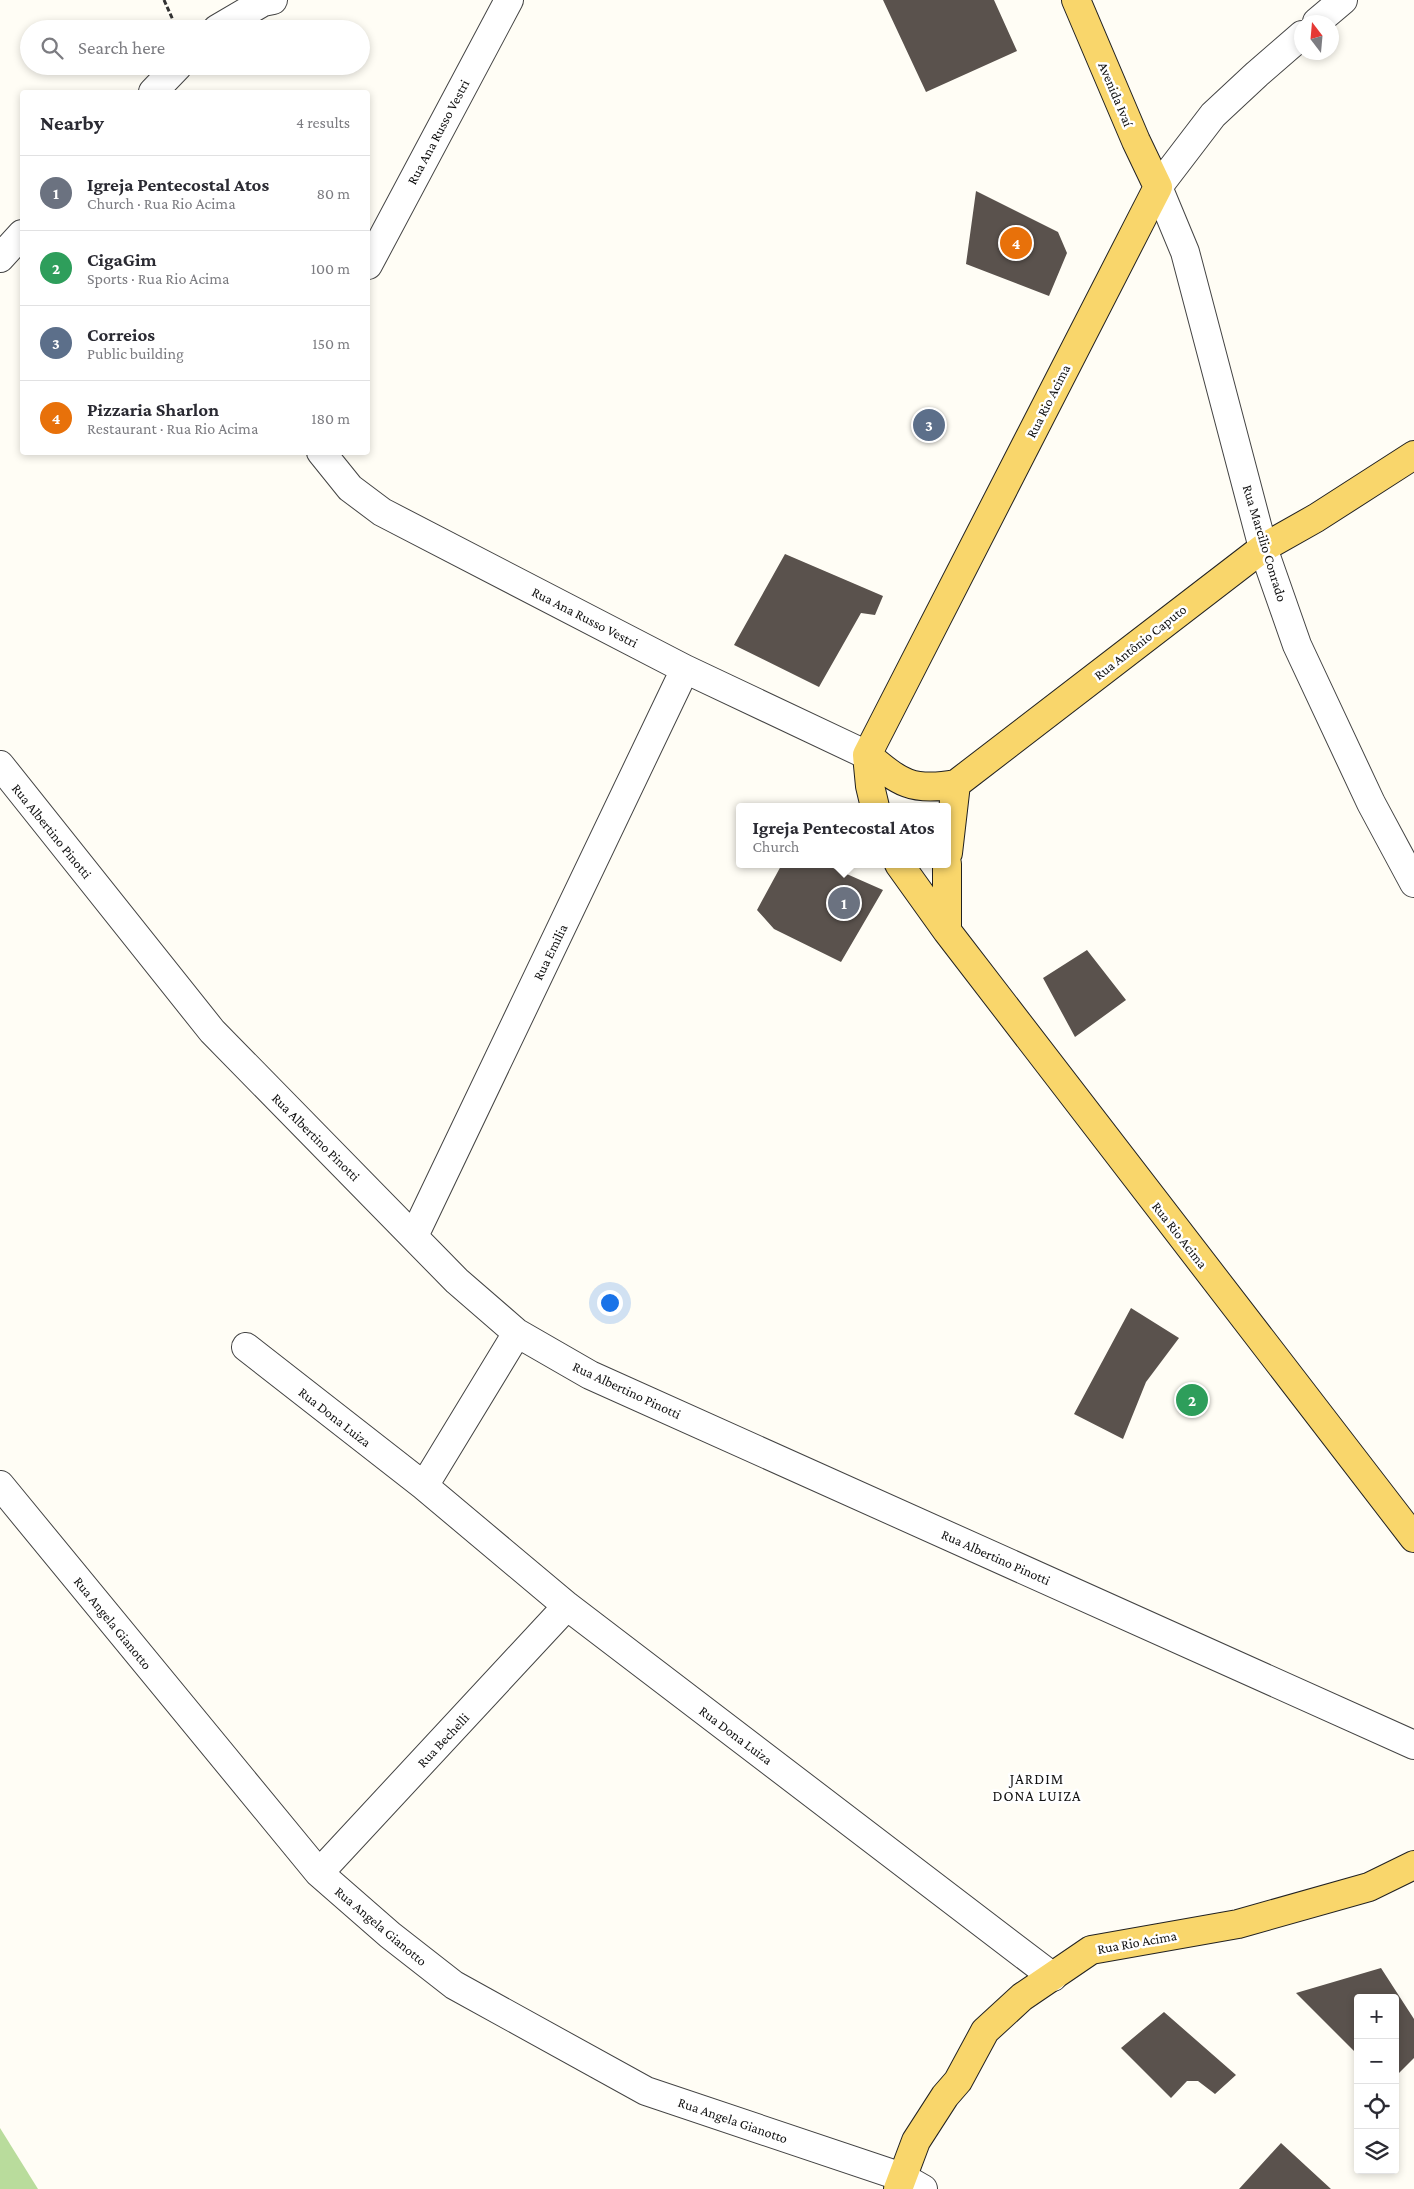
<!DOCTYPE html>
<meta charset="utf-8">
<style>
body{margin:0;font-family:"Crimson Pro",serif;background:#f7f7f7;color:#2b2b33}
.controls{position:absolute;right:15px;bottom:15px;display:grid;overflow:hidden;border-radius:5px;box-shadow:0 2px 8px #0003}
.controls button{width:45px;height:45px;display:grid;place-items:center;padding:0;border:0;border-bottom:1px solid #e1e1e2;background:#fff;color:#2b2b33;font:25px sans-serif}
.compass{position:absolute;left:1294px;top:15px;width:45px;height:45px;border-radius:50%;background:#fff;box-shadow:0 2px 8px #0003;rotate:344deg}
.you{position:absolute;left:609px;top:1302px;width:18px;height:18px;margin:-12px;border:4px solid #fff;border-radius:50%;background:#1a73e8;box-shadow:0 0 0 8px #1a73e833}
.badge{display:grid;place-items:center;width:32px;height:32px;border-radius:50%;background:#2563eb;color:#fff;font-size:16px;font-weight:700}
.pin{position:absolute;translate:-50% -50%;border:2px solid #fff;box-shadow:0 1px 5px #0006}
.popup{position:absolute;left:736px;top:803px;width:215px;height:65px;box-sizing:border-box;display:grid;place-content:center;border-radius:5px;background:#fff;filter:drop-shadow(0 1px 4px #0005);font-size:16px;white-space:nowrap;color:#7c7c81}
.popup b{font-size:19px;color:#2b2b33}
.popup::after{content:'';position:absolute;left:50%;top:100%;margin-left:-10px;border:10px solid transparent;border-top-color:#fff}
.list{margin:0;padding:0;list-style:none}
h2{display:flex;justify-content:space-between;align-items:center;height:65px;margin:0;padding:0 20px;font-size:21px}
h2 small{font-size:16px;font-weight:400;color:#7c7c81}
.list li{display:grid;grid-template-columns:32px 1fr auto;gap:15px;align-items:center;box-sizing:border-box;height:75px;padding:0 20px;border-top:1px solid #e1e1e2}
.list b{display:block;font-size:19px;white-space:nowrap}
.list p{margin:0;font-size:16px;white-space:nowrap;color:#7c7c81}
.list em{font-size:16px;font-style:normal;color:#7c7c81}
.icon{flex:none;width:28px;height:28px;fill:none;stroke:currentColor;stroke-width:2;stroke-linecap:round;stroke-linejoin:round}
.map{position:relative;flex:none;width:1414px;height:2189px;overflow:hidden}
.search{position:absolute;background:#fff;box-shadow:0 2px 8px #0003;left:20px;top:20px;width:350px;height:55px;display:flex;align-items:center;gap:12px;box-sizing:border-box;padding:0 18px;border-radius:28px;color:#7c7c81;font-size:19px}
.panel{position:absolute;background:#fff;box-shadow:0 2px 8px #0003;left:20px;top:90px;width:350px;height:365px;border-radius:5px}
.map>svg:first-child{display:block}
.forest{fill:#b9dc9c}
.building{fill:#5a524d}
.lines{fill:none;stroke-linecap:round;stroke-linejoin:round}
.minor-casing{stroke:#444;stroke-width:30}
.major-casing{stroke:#222;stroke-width:30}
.path{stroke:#333;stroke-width:3;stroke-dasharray:5 2.5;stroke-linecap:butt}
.minor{stroke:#fff;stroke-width:28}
.major{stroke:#f9d66b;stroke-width:28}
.labels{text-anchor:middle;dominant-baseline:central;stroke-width:5;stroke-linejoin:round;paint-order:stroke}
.street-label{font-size:14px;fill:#111;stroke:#fff}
.neighbourhood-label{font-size:15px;letter-spacing:1px;fill:#111;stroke:#fff}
</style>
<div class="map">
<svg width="1414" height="2189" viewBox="0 0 1414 2189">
<rect width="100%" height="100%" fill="#fffdf5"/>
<path class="forest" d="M 0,2128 L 38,2189 L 0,2189 Z"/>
<path class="building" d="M 883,0 L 994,0 L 1017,51 L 926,92 Z
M 976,191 L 1058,232 L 1067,253 L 1049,296 L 966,264 Z
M 785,554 L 883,596 L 875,615 L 861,613 L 819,687 L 734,645 Z
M 782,864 L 824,864 L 883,890 L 841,962 L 774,929 L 757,910 Z
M 1087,950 L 1126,1000 L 1075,1037 L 1043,978 Z
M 1131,1308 L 1179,1338 L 1146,1382 L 1123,1439 L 1074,1414 Z
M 1381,1968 L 1414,2019 L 1414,2058 L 1395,2077 L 1395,1998 L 1358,1998 L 1358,2055 L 1296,1993 Z
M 1164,2012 L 1236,2075 L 1215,2094 L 1198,2081 L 1187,2081 L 1171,2098 L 1121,2048 Z
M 1281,2143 L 1331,2189 L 1239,2189 Z"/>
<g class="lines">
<defs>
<path id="minor" d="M 1317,22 L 1343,0
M 217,29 L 263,2 L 273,0
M 1302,35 L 1257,74 L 1213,115 L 1158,187 L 1185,252 L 1263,548 L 1297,645 L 1371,803 L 1414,883
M 153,92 L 178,66
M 0,258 L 22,234
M 368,265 L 509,0
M 321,452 L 350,488 L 382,512 L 685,669 L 867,755
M 0,765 L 212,1031 L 457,1281 L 517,1333 L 590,1375 L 1414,1745
M 414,1236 L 685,669
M 246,1347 L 424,1486 L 567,1606 L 1053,1977
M 0,1485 L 319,1873 L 390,1935 L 454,1985 L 646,2091 L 902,2177 L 923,2189
M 424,1486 L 517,1333
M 319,1873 L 567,1606"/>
<path id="major" d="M 867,755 C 900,783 912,792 956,784 L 1263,548 L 1316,518 L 1414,455
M 875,807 L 870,786 L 867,755 L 1158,187 L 1136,141 L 1076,0
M 948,853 L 956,784
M 899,864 L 947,931 L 1414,1538
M 947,931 L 947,864
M 898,2189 L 916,2141 L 945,2096 L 958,2081 L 985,2031 L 1022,1997 L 1091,1950 L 1238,1924 L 1369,1887 L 1414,1865"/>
</defs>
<use href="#minor" class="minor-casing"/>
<use href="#major" class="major-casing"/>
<path class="path" d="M 164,0 L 177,29"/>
<use href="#minor" class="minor"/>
<use href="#major" class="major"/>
</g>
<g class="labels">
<g class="street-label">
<text transform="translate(1116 94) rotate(67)">Avenida Ivaí</text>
<text transform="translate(438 132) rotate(-62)">Rua Ana Russo Vestri</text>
<text transform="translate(1048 401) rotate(-63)">Rua Rio Acima</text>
<text transform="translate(1265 543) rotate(73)">Rua Marcilio Conrado</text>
<text transform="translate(585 617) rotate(27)">Rua Ana Russo Vestri</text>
<text transform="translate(1140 642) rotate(-38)">Rua Antônio Caputo</text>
<text transform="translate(52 831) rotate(51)">Rua Albertino Pinotti</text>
<text transform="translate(550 952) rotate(-64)">Rua Emilia</text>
<text transform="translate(316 1137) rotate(45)">Rua Albertino Pinotti</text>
<text transform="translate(1180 1235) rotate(52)">Rua Rio Acima</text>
<text transform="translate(627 1390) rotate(25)">Rua Albertino Pinotti</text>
<text transform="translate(335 1417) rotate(38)">Rua Dona Luiza</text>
<text transform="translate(996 1557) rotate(24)">Rua Albertino Pinotti</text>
<text transform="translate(113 1623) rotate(51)">Rua Angela Gianotto</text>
<text transform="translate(736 1735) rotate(37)">Rua Dona Luiza</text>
<text transform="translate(443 1740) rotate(-47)">Rua Bechelli</text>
<text transform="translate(381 1926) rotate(40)">Rua Angela Gianotto</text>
<text transform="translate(1137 1942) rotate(-10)">Rua Rio Acima</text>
<text transform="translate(733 2120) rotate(19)">Rua Angela Gianotto</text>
</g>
<g class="neighbourhood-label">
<text x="1037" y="1779">JARDIM<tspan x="1037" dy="17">DONA LUIZA</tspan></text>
</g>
</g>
</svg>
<div class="controls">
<button>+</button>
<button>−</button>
<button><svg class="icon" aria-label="locate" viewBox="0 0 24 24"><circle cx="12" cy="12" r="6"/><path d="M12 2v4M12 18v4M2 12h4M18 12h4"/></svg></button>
<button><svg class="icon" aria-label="layers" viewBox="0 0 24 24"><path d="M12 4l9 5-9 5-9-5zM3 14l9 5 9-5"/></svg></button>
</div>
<svg class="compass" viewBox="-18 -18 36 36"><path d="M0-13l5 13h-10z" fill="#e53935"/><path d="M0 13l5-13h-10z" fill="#7c7c81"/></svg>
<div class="you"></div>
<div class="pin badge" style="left:844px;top:903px;background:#6b7280">1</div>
<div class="popup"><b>Igreja Pentecostal Atos</b>Church</div>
<div class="pin badge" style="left:1192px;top:1400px;background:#2e9e5b">2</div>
<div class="pin badge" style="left:929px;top:425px;background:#5c6f8a">3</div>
<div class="pin badge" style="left:1016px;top:243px;background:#e8710a">4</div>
<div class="search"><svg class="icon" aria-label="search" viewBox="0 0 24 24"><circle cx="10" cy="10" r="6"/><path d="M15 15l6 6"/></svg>Search here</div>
<section class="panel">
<h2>Nearby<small>4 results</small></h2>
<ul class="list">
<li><span class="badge" style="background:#6b7280">1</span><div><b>Igreja Pentecostal Atos</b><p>Church · Rua Rio Acima</p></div><em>80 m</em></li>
<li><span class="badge" style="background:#2e9e5b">2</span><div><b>CigaGim</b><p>Sports · Rua Rio Acima</p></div><em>100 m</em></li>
<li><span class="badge" style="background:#5c6f8a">3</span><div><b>Correios</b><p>Public building</p></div><em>150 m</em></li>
<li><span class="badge" style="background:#e8710a">4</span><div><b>Pizzaria Sharlon</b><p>Restaurant · Rua Rio Acima</p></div><em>180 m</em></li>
</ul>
</section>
</div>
